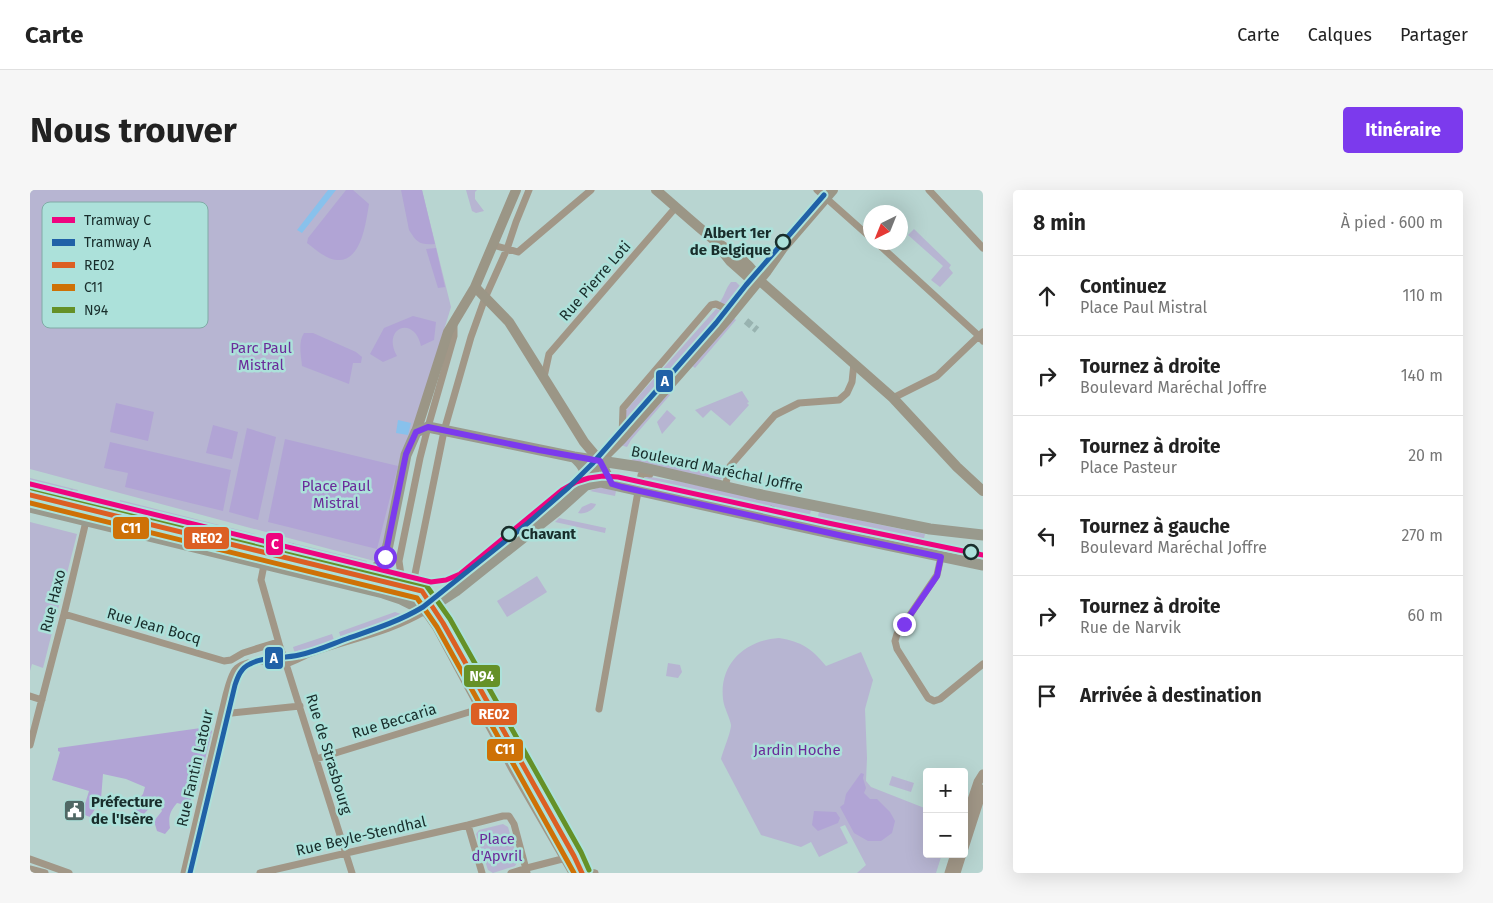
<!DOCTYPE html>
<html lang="fr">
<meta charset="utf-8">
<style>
body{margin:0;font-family:"Fira Sans",sans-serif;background:#f6f6f6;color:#222}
.controls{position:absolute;right:15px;bottom:15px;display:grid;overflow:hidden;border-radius:5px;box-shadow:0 5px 20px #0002}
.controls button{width:45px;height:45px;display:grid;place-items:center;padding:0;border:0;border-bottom:1px solid #e0e0e0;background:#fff;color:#222;font:25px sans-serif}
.compass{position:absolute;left:833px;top:15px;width:45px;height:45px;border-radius:50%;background:#fff;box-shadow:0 5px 20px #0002;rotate:223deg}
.stop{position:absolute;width:15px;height:15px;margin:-11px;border:4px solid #7c3aed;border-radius:50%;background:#fff}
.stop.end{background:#7c3aed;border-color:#fff;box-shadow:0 1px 5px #0008}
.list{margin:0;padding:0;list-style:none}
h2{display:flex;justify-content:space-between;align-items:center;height:65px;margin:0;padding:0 20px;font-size:21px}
h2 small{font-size:16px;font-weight:400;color:#767676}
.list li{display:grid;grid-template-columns:32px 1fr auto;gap:15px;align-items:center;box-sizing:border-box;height:80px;padding:0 20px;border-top:1px solid #e0e0e0}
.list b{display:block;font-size:19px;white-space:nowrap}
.list p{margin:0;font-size:16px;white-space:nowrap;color:#767676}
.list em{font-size:16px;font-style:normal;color:#767676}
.icon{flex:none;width:28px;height:28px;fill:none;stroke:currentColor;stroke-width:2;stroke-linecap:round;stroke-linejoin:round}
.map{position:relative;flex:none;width:953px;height:683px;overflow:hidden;border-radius:5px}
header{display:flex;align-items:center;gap:30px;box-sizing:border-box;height:70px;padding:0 25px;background:#fff;border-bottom:1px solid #e0e0e0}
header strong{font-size:24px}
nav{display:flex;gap:28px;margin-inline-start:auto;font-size:18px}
.intro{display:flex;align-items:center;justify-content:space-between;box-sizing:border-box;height:120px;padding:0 30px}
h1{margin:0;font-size:35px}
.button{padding:12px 22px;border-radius:5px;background:#7c3aed;color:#fff;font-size:18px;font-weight:700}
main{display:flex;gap:30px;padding:0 30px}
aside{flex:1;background:#fff;border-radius:5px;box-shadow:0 5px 20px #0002}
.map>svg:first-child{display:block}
.green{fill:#b7b5d2}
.forest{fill:#b1a4d5}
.water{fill:#88c1ec}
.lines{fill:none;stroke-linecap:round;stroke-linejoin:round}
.minor-tunnel{stroke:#98b3b0;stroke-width:7;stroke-dasharray:7 3.5;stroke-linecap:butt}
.minor{stroke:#a19787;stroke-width:7}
.tertiary{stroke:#a19787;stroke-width:9}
.secondary{stroke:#9b9686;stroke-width:10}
.primary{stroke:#999a8d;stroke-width:11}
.tram{stroke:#919990;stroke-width:1}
.bus-1-casing{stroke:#ace1da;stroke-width:9}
.bus-2-casing{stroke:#ace1da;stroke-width:9}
.bus-3-casing{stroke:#ace1da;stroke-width:9}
.bus-1{stroke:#dc5f23;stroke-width:5}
.bus-2{stroke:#ce7106;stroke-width:5}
.bus-3{stroke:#659127;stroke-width:5}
.tram-1-casing{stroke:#ace1da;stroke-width:9}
.tram-2-casing{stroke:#ace1da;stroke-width:9}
.tram-1{stroke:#ee047f;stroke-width:5}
.tram-2{stroke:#2061a7;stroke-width:5}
.route{stroke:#7c3aed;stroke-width:6}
.stop-dot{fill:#ace1da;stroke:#182d2b;stroke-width:2.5}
.labels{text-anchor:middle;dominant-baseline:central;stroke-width:5;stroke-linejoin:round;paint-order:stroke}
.stop-label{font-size:15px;font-weight:bold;fill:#182d2b;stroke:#ace1da;text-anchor:end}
.street-label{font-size:15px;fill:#182d2b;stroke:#ace1da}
.park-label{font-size:15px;fill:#6b2c9a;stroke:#ace1da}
.poi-label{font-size:15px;font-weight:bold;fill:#182d2b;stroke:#ace1da;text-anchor:start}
.key{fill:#ace1da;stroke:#80aba6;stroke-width:1}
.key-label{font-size:14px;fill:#182d2b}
.line-badge{stroke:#ace1da;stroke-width:2}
.badge-label{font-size:14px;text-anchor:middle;font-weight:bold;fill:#fff}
</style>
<header>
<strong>Carte</strong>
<nav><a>Carte</a><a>Calques</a><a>Partager</a></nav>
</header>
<div class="intro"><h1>Nous trouver</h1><a class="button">Itinéraire</a></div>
<main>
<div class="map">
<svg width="953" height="683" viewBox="0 0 953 683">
<rect width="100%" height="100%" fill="#b8d5d1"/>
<path class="green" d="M 0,0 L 392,0 L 421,117 L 383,242 L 356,353 L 348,372 L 0,279 Z
M 436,0 L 447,0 L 445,2 L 445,9 L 454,21 L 446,23 L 442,21 Z
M 884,39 L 921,75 L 919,78 L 923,83 L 910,97 L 901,90 L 913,76 L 878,45 Z
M 701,92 L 706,92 L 712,98 L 699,116 L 689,113 C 695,106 695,99 701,92 Z
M 686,119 L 695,122 L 595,236 L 596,220 Z
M 703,127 L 706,130 L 665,178 L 661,175 Z
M 712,201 L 719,212 L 717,213 L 719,215 L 700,236 L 681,220 L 673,228 L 665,220 Z
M 636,202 L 640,205 L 601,250 L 597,257 L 590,255 Z
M 637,220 L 646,228 L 632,244 L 627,232 Z
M 603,267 L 694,286 L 689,291 L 602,271 Z
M 616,286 L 637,290 L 647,291 L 781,320 L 778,333 L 613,296 L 614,288 Z
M 0,288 L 48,300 L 45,311 L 0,300 Z
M 570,297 L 586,301 L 585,306 L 560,301 Z
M 90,310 L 225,344 L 222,355 L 107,327 L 102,322 L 89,318 Z
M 561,313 L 566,314 C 564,320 554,325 548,323 L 552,317 Z
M 789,322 L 895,344 L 892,357 L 786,335 Z
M 529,328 L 576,338 L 575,343 L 525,332 Z
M 0,332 L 47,344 L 13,478 L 2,474 L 0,481 Z
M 234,346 L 251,350 L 249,361 L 232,356 Z
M 258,352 L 337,371 L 335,379 L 330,380 L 255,364 Z
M 507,386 L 517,402 L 477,427 L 467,411 Z
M 365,422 L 380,427 L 312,451 L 309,442 Z
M 302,444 L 305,453 L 266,467 L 263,457 Z
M 749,448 C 772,452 781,458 796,476 L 831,462 L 843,490 L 835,519 L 837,568 L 836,591 L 841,597 L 897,619 L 897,664 L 912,664 L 906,683 L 827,683 L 836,675 L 815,635 L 810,637 L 818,653 L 789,667 L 781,652 L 771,657 L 731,645 L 691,569 C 693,561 701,542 701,535 C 700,528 694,518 693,509 C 689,473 716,450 749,448 Z
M 638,473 L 650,475 L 652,482 L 648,488 L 636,486 Z
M 862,586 L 884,593 L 881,602 L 859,595 Z
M 473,634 L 478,637 L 488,671 L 485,676 L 463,683 L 458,680 L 446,644 L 449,640 Z"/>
<path class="forest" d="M 316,0 L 323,0 L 339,14 C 336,31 332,72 307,70 C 297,70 285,59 277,53 L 278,48 Z
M 371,0 L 392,0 L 405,54 C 390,55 387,53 379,40 Z
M 406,58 L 415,97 L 408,98 L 396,59 Z
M 383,126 L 406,132 L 404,150 L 391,156 C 384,124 351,138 367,166 L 353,172 L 340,164 L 354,138 Z
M 274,143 L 283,143 L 326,162 L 332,167 L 331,173 L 323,173 L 319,194 L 272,176 C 271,165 268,152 274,143 Z
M 86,213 L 124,222 L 118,251 L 80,242 Z
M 183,235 L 208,242 L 202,269 L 176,263 Z
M 217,238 L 246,247 L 228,330 L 199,322 Z
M 255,249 L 368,276 L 347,359 L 238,332 Z
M 80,252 L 201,280 L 193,321 L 95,297 L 98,283 L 74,278 Z
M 178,537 L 182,541 L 167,602 L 163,601 L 159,616 L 147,613 C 140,621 138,627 140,638 L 135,644 L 127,641 L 124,631 L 132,621 L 129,615 L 123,614 L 114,624 L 107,621 L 103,616 L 113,604 L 115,597 L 96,589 L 73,584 L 71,609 L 60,627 L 52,624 L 59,601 L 22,590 L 30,562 L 28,561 L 28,558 Z
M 831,583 L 834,584 L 833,588 L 836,598 L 834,603 L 840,609 L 847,609 L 860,622 L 865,631 L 862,643 L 851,651 L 838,651 L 824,643 L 810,617 L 814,614 L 816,604 Z
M 784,621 L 806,622 L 810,628 L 808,633 L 788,641 L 782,635 Z"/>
<path class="water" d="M 298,0 L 306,0 L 272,43 L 267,40 Z
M 368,230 L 381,233 L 378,245 L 366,243 Z"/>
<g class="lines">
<path class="minor-tunnel" d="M 716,131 L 727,140"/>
<path class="minor" d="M 787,0 L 841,48
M 899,0 L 953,58
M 846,52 L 949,146 L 953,151
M 463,55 L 488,62 L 561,0
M 424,133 L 424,146 L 398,237 L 390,268 L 369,371 L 371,385 L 378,398 L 406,438 L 483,581 L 542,683
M 514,187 L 519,164 L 646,17
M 863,208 L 907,186 L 953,142
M 592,248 L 593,218 L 681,115 L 686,114 L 703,122
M 695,297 L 700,276 L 745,225 L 769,213 L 809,210 L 817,203 L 822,192 L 824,173
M 911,367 L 907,385 L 867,444 L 865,451 L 867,459 L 898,508 L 904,511 L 910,509 L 953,474
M 235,370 L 231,390 L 250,457 L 256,474 L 322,683
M 392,401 L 385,389 L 385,384 L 414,241 L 441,147 L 455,108 L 477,59 L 486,32 L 499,0
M 403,417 L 538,655 L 552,683
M 34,424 L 194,471 L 201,470 L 213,463 L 248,452
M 256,474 C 265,471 273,466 281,463 C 319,449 360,442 395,421
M 0,506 L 12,510
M 569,519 L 611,285 L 615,283 L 620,284
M 192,524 L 270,516
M 0,555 L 34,424 L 57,327
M 286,569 L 449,519
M 438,635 L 452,683
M 0,669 L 39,683
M 0,679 L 15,683
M 549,681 L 551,680 L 565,683
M 154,683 L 196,505 C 198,498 200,489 204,482 C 212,468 243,471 256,474
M 230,683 L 438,635 L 473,626 L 479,626 L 484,634 L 497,683
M 481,683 L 497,678 L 544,666"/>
<path class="tertiary" d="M 934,634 L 948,592 L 953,584
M 934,658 L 953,599
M 919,683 L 925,664
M 926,683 L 932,664"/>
<path class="secondary" d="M 626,0 C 645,16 663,33 683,49 C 701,64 717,68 729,90 L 863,208 L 927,277 L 953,301
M 689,57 L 700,71 L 718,87 L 729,90
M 445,97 L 479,132 L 554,252 L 570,271 L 582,294
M 386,242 L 418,142 L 445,97 L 486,0
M 556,295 L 570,271 L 592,249 L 696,131 L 737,81 L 753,58 L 803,0"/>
<path class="primary" d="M 544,267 C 553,275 558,283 556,295
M 0,305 L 392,401 L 403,417
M 0,317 L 353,403 L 371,409 L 395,421 L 426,401 L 456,377 L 527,321 L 556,295 L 570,292 L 813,346 L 953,375
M 326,384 L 342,382 L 353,371 L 358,355 L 376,265 L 386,242 L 398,237 L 544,267 L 610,277 L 727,304 L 900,339 L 953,345"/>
<path class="tram" d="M 19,299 L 42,300
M 741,316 L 774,328
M 263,354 L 289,365"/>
<defs>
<path id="bus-1" d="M 0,305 L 392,401 L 413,433 L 544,666 L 552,683"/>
<path id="bus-2" d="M 0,313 L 387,408 L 407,437 L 544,683"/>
<path id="bus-3" d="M 2,298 L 396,395 L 420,429 L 551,662 L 559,680"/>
</defs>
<use href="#bus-1" class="bus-1-casing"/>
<use href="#bus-2" class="bus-2-casing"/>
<use href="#bus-3" class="bus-3-casing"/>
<use href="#bus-1" class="bus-1"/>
<use href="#bus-2" class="bus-2"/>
<use href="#bus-3" class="bus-3"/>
<defs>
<path id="tram-1" d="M 0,294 L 401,392 L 416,390 L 430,384 L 532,300 L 546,292 L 559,288 L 573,286 L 588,287 L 798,333 L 953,365"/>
<path id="tram-2" d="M 160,683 L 205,495 C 208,486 211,478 220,474 C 234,466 253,469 269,465 C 285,462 300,455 316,449 C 342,440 368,432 393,417 L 498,333 L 539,297 L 562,274 L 686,133 L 716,95 L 794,5"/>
</defs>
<use href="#tram-1" class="tram-1-casing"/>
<use href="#tram-2" class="tram-2-casing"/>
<use href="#tram-1" class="tram-1"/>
<use href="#tram-2" class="tram-2"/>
</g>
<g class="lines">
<path class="route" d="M 355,367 L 376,264 L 386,242 L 398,237 L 509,260 L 570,271 L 582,294 L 592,297 L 813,346 L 911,367 L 907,386 L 874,434"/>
</g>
<defs>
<symbol id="civic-square" viewBox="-11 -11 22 22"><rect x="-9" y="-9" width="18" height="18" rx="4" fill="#506865" stroke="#ace1da"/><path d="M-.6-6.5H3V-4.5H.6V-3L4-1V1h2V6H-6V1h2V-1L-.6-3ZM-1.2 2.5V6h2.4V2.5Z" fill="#fff"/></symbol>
</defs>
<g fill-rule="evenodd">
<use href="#civic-square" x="32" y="608" width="25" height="25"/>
</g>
<g class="stop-dot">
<circle cx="753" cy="52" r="7"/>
<circle cx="479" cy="344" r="7"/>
<circle cx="941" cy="362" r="7"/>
</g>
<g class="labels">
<g class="stop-label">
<text x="741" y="43">Albert 1er<tspan x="741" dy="17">de Belgique</tspan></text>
<text x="491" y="344" text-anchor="start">Chavant</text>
</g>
<g class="street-label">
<text transform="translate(565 91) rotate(-49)">Rue Pierre Loti</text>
<text transform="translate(687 279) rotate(12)">Boulevard Maréchal Joffre</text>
<text transform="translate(23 411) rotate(-76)">Rue Haxo</text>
<text transform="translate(124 436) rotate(16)">Rue Jean Bocq</text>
<text transform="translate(364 531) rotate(-17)">Rue Beccaria</text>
<text transform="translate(299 564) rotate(73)">Rue de Strasbourg</text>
<text transform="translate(165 578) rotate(-77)">Rue Fantin Latour</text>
<text transform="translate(331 646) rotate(-13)">Rue Beyle-Stendhal</text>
</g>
<g class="park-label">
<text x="231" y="158">Parc Paul<tspan x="231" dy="17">Mistral</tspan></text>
<text x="306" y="296">Place Paul<tspan x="306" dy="17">Mistral</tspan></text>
<text x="767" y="560">Jardin Hoche</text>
<text x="467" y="649">Place<tspan x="467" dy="17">d'Apvril</tspan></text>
</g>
<g class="poi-label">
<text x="61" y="612">Préfecture<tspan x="61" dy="17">de l'Isère</tspan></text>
</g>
</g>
<rect x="12" y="12" width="166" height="126" rx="8" class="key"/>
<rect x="22" y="27" width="23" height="6" fill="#ee047f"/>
<rect x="22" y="49" width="23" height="7" fill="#2061a7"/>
<rect x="22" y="72" width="23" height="6" fill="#dc5f23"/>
<rect x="22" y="94" width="23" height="7" fill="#ce7106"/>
<rect x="22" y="117" width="23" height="6" fill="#659127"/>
<g class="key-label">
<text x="54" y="35">Tramway C</text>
<text x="54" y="57">Tramway A</text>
<text x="54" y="80">RE02</text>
<text x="54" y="102">C11</text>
<text x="54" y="125">N94</text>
</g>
<g class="line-badge">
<rect x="625" y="179" width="19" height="24" rx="5" fill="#2061a7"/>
<rect x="82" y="326" width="38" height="24" rx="5" fill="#ce7106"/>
<rect x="153" y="336" width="47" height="24" rx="5" fill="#dc5f23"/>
<rect x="235" y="342" width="19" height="24" rx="5" fill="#ee047f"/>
<rect x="234" y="456" width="20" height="24" rx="5" fill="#2061a7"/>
<rect x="433" y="474" width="38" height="24" rx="5" fill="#659127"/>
<rect x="440" y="512" width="48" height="24" rx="5" fill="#dc5f23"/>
<rect x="456" y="548" width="38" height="24" rx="5" fill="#ce7106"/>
</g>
<g class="badge-label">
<text x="635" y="196">A</text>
<text x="101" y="343">C11</text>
<text x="177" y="353">RE02</text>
<text x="245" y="359">C</text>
<text x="244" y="473">A</text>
<text x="452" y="491">N94</text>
<text x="464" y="529">RE02</text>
<text x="475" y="564">C11</text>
</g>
</svg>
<div class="controls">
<button>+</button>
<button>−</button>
</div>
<svg class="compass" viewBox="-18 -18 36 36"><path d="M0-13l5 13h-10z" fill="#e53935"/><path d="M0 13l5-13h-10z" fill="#767676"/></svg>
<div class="stop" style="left:355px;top:367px"></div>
<div class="stop end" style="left:874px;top:434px"></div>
</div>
<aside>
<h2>8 min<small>À pied · 600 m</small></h2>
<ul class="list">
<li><svg class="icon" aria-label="ahead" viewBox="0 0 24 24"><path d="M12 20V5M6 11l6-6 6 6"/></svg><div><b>Continuez</b><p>Place Paul Mistral</p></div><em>110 m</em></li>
<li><svg class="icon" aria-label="right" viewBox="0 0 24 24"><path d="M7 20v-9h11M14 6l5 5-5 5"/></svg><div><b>Tournez à droite</b><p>Boulevard Maréchal Joffre</p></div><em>140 m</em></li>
<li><svg class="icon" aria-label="right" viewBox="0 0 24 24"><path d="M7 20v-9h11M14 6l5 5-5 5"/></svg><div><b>Tournez à droite</b><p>Place Pasteur</p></div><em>20 m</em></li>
<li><svg class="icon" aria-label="left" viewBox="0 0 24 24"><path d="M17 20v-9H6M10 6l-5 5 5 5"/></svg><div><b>Tournez à gauche</b><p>Boulevard Maréchal Joffre</p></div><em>270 m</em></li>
<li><svg class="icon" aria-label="right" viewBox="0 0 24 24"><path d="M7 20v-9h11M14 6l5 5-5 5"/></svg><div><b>Tournez à droite</b><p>Rue de Narvik</p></div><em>60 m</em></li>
<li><svg class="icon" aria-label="arrive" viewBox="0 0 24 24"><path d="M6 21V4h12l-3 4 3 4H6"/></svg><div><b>Arrivée à destination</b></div></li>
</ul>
</aside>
</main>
